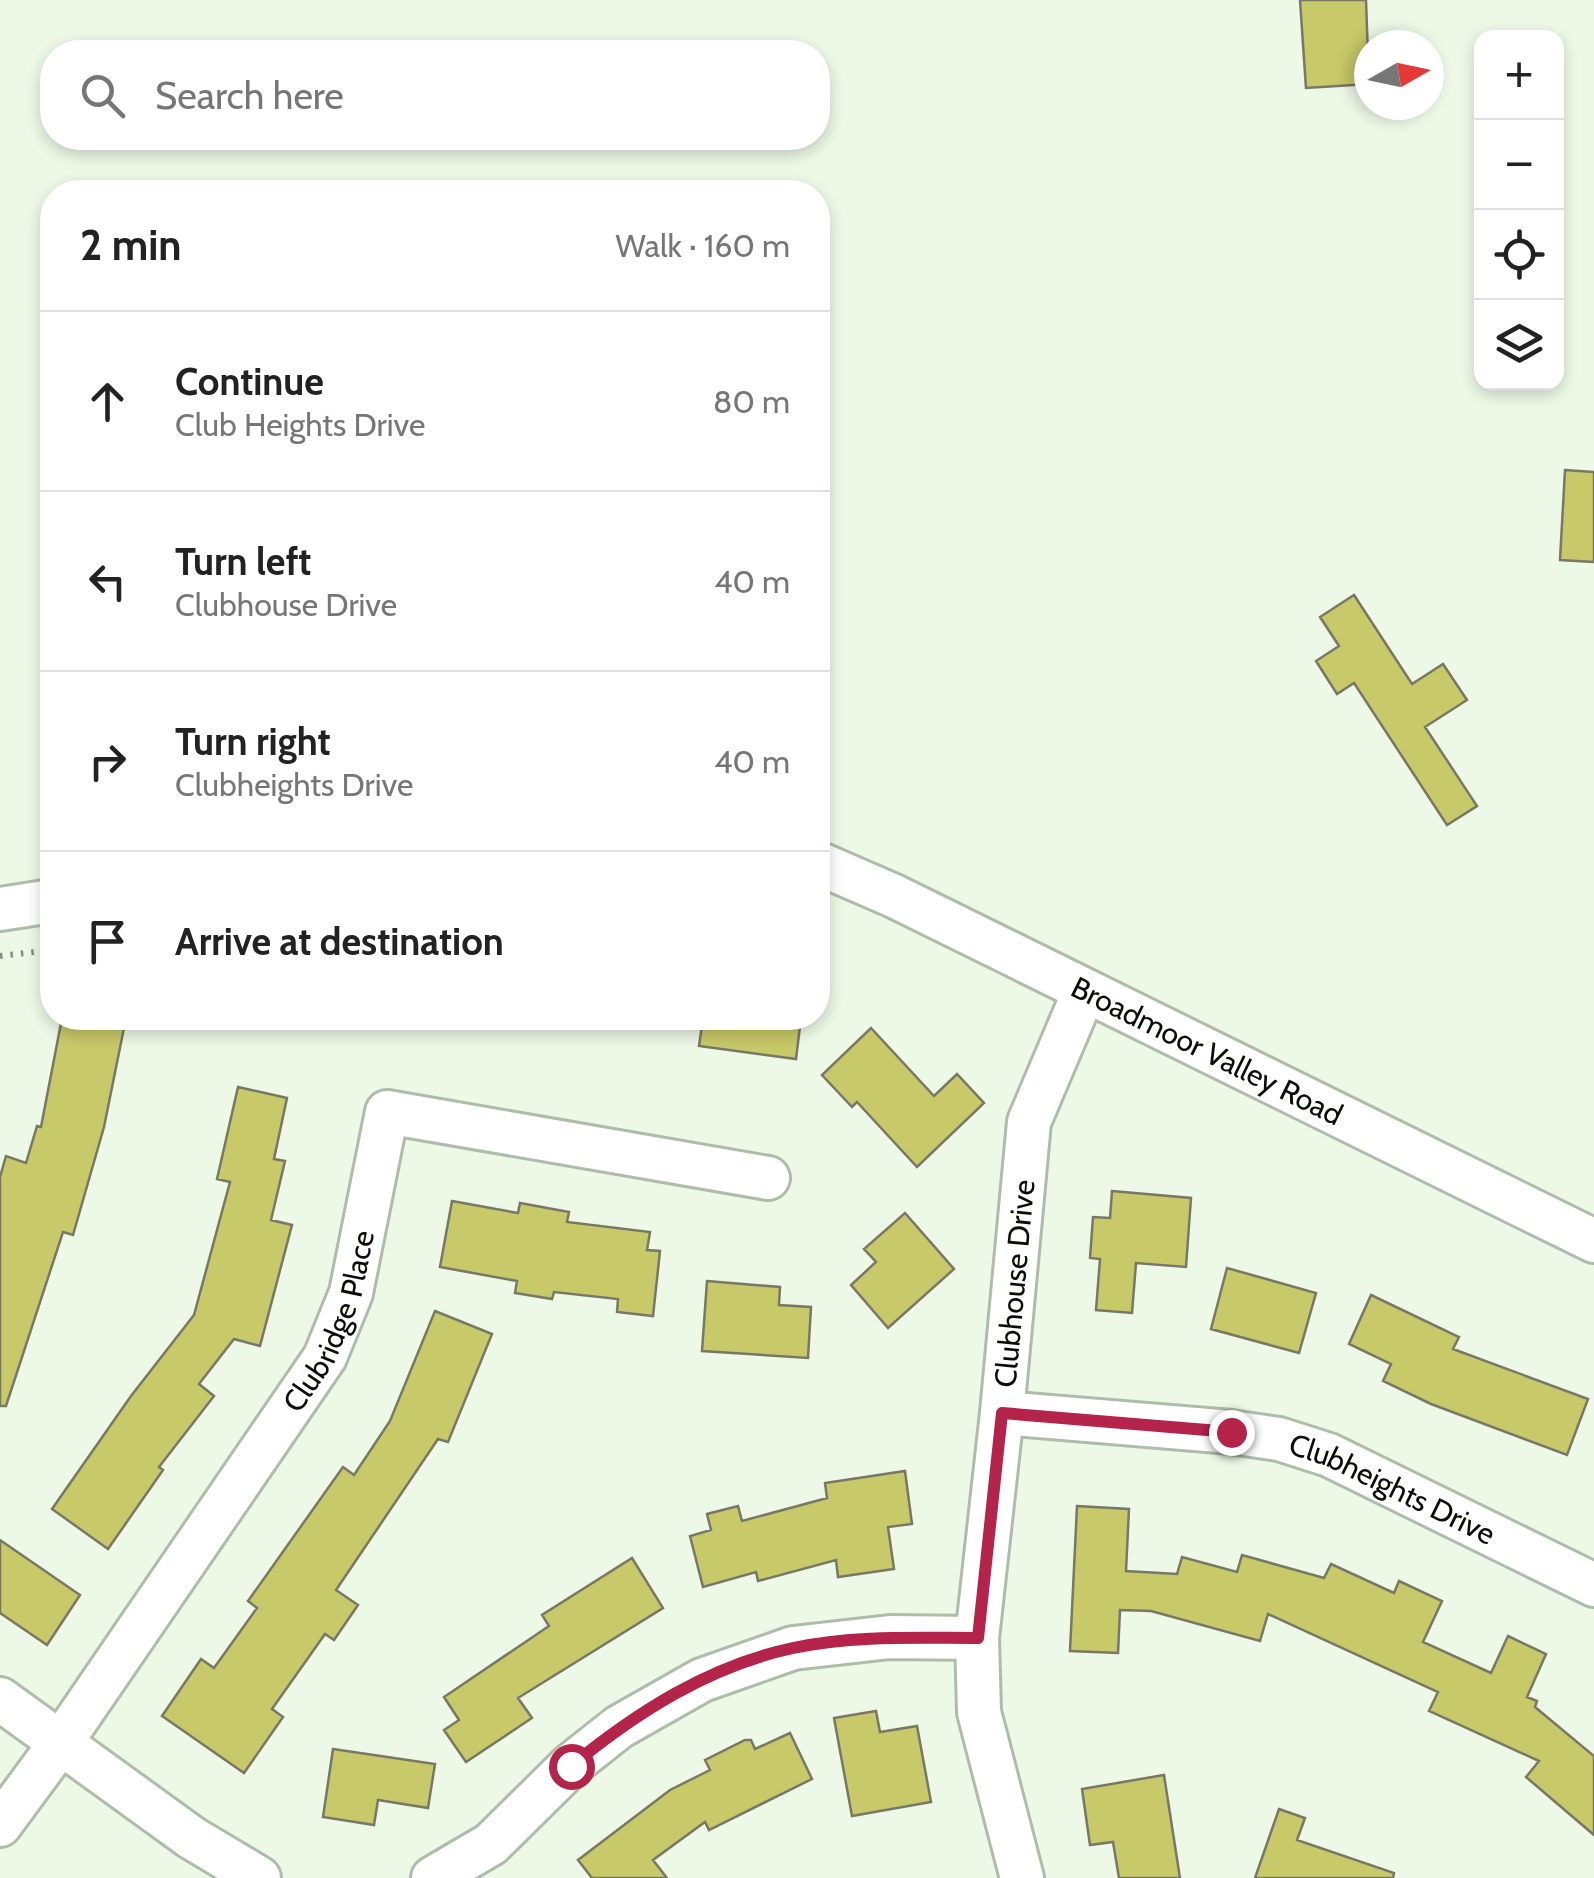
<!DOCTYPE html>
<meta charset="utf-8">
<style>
body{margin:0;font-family:Cabin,sans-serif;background:#f2f2f2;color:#222}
.controls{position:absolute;right:30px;top:30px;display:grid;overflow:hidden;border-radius:20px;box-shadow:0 5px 15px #0003}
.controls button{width:90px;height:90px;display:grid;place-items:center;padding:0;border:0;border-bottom:2px solid #e0e0e0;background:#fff;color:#222;font:50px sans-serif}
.compass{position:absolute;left:1354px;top:30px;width:90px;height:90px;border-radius:50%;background:#fff;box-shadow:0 5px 15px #0003;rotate:81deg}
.stop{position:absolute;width:30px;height:30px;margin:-22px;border:8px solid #b4234a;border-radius:50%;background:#fff}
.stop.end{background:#b4234a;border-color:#fff;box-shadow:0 2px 10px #0008}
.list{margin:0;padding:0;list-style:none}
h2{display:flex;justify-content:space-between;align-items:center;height:130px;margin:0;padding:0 40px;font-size:42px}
h2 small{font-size:32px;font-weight:400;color:#767676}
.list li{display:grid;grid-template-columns:65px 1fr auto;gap:30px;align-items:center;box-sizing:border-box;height:180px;padding:0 40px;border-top:2px solid #e0e0e0}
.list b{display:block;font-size:38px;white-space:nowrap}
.list p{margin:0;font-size:32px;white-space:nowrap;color:#767676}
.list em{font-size:32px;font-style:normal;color:#767676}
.icon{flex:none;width:55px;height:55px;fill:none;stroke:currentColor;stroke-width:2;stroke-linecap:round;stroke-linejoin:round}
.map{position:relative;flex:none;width:1594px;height:1878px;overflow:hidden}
.search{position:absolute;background:#fff;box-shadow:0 5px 15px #0003;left:40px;top:40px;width:790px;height:110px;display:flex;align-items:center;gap:25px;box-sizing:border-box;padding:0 35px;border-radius:40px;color:#767676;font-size:38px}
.panel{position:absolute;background:#fff;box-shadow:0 5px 15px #0003;left:40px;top:180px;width:790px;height:850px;border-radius:40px}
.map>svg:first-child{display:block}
.building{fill:#c8c968;stroke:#777866;stroke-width:2.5}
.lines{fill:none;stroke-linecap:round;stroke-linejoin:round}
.minor-casing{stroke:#b0bcaa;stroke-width:48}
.path{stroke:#848d80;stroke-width:6;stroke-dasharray:2.5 8;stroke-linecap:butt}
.minor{stroke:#fff;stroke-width:42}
.route{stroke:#b4234a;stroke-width:12}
.labels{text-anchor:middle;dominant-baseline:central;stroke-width:8;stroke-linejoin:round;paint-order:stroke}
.street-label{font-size:30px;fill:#0a0e08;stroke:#edf9e6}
</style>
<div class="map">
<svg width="1594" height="1878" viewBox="0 0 1594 1878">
<rect width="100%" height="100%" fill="#edf9e6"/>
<path class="building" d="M 1300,0 L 1366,0 L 1369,84 L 1306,88 Z
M 1565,470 L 1594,472 L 1594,562 L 1560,560 Z
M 1354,595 L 1412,684 L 1443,664 L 1467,700 L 1425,727 L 1477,806 L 1447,825 L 1354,683 L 1337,694 L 1316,661 L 1339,646 L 1320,617 Z
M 62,1018 L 126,1018 L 104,1127 L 73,1235 L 63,1232 L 6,1406 L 0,1406 L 0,1177 L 6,1156 L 26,1163 L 37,1126 L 41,1127 Z
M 703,1018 L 801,1018 L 796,1059 L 699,1046 Z
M 871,1028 L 934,1096 L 957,1074 L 984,1103 L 917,1167 L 857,1102 L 852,1107 L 822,1075 Z
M 238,1087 L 287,1098 L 274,1159 L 285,1161 L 271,1220 L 292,1225 L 260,1346 L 234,1339 L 199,1384 L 214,1396 L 159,1467 L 163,1470 L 108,1549 L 52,1509 L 131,1396 L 194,1315 L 230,1182 L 217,1179 Z
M 1112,1191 L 1191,1198 L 1186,1267 L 1136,1263 L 1132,1313 L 1096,1310 L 1100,1259 L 1090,1258 L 1093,1217 L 1110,1218 Z
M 452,1201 L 518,1213 L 520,1203 L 569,1212 L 567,1222 L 650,1232 L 647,1250 L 660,1251 L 653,1316 L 617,1312 L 618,1299 L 554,1292 L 552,1299 L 515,1293 L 517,1281 L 440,1267 Z
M 905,1213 L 954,1269 L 888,1328 L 851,1285 L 876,1262 L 864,1249 Z
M 1227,1268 L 1316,1293 L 1299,1353 L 1211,1329 Z
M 707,1281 L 780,1287 L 779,1305 L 811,1307 L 808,1358 L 702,1351 Z
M 1371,1295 L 1459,1337 L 1453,1349 L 1588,1399 L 1567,1455 L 1431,1404 L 1383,1381 L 1391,1364 L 1349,1344 Z
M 435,1311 L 492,1334 L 448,1442 L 438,1439 L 336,1590 L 358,1605 L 334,1640 L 325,1634 L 272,1709 L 283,1717 L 244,1773 L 162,1716 L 201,1659 L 214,1668 L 257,1608 L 248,1601 L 343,1467 L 354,1475 L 390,1421 Z
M 905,1471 L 912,1524 L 888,1527 L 894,1569 L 838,1577 L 836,1560 L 758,1581 L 756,1572 L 703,1587 L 690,1536 L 711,1530 L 707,1514 L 738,1506 L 742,1521 L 827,1498 L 825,1483 Z
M 1077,1506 L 1129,1509 L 1126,1571 L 1177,1574 L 1182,1557 L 1237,1572 L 1242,1555 L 1324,1578 L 1331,1564 L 1394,1593 L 1399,1581 L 1442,1601 L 1423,1642 L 1491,1673 L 1508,1636 L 1546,1654 L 1527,1697 L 1537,1701 L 1535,1707 L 1594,1756 L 1594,1835 L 1526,1777 L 1539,1761 L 1429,1711 L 1438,1692 L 1268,1614 L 1260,1641 L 1151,1611 L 1120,1610 L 1118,1653 L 1070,1651 Z
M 0,1540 L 80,1595 L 47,1645 L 0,1613 Z
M 632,1558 L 663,1608 L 518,1698 L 532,1718 L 466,1762 L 444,1730 L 459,1720 L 444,1697 L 549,1626 L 542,1615 Z
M 876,1711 L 880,1732 L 917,1726 L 931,1802 L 852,1816 L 834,1718 Z
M 790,1733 L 812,1779 L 709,1830 L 705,1822 L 653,1860 L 667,1878 L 592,1878 L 578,1860 L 670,1790 L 710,1770 L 705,1760 L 745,1740 L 751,1740 L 755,1749 Z
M 333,1749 L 435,1764 L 428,1808 L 378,1800 L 374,1825 L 323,1817 Z
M 1164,1775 L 1180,1878 L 1119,1878 L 1113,1842 L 1090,1845 L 1082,1789 Z
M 1279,1809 L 1305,1818 L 1297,1840 L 1394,1873 L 1393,1878 L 1255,1878 Z"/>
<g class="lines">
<defs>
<g id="minor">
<path id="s1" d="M 818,863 L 894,896 L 1594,1241"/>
<path d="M 0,909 L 52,901"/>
<path id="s2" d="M 1002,1413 L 1231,1432 L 1279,1439 L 1329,1455 L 1594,1585"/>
<path d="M 0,1699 L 192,1838 L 259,1878"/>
<path id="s3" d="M 0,1825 L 62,1741 L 325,1357 L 351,1293 L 387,1112 L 768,1178"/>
<path d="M 433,1878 L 491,1844 L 571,1765 L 619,1727 L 702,1680 L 793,1648 L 890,1637 L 977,1638"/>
<path id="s4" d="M 1022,1878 L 979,1712 L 977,1638 L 1002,1413 L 1029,1122 L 1084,992"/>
</g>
</defs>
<use href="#minor" class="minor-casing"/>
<path class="path" d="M 0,956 L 52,950"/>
<use href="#minor" class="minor"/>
</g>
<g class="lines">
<path class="route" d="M 571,1766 C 637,1712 709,1666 793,1648 C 854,1635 916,1638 978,1638 L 1002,1413 L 1231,1432"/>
</g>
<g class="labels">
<g class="street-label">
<text stroke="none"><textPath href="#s1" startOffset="432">Broadmoor Valley Road</textPath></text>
<text stroke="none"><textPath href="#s4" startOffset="602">Clubhouse Drive</textPath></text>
<text stroke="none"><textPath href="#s3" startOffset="605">Clubridge Place</textPath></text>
<text stroke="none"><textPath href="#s2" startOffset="402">Clubheights Drive</textPath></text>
</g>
</g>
</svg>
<div class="controls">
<button>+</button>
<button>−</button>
<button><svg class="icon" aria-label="locate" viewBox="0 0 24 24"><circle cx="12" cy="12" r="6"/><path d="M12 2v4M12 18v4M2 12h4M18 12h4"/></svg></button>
<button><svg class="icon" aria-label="layers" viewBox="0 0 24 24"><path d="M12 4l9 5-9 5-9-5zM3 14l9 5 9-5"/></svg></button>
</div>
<svg class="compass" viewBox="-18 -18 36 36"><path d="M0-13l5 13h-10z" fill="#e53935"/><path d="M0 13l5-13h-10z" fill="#767676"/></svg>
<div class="stop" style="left:571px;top:1766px"></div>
<div class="stop end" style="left:1231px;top:1432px"></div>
<div class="search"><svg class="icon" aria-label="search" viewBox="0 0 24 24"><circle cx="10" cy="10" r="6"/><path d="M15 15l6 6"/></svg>Search here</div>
<section class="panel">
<h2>2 min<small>Walk · 160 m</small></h2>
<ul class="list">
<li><svg class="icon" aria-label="ahead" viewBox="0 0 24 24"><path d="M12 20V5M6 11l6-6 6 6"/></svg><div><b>Continue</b><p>Club Heights Drive</p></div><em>80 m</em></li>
<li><svg class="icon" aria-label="left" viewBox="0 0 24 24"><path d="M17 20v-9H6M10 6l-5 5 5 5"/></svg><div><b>Turn left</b><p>Clubhouse Drive</p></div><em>40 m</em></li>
<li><svg class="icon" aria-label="right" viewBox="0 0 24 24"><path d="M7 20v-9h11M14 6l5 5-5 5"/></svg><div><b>Turn right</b><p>Clubheights Drive</p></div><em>40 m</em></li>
<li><svg class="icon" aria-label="arrive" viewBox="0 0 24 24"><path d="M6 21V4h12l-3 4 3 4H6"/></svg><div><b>Arrive at destination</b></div></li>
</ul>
</section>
</div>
